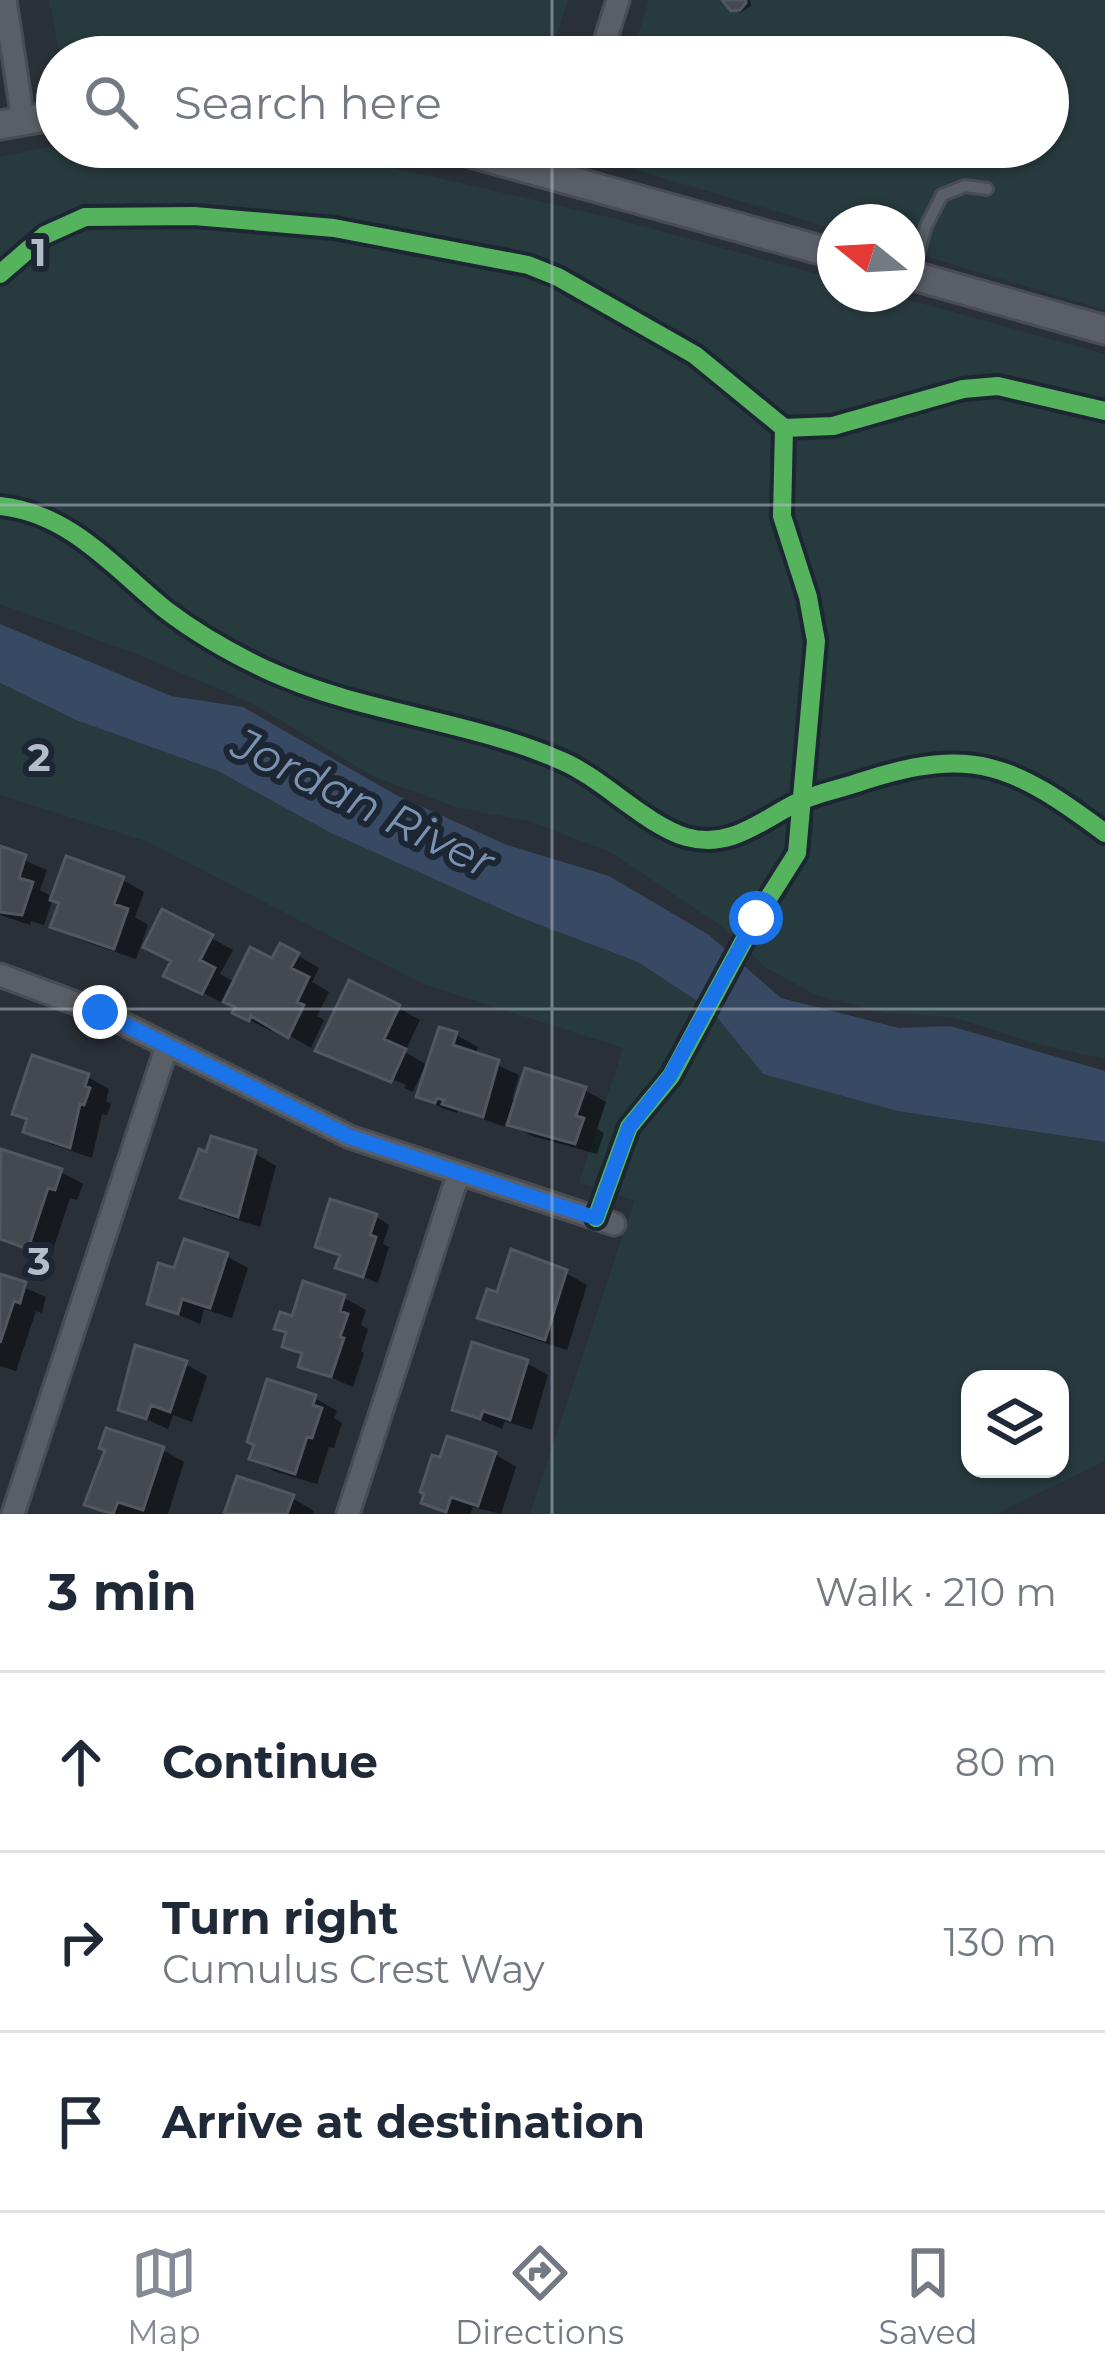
<!DOCTYPE html>
<meta charset="utf-8">
<style>
body{margin:0;font-family:Montserrat,sans-serif;background:#f6f6f7;color:#1f2937}
.controls{position:absolute;right:36px;bottom:36px;display:grid;overflow:hidden;border-radius:24px;box-shadow:0 3px 9px #0004}
.controls button{width:108px;height:108px;display:grid;place-items:center;padding:0;border:0;border-bottom:3px solid #e0e1e3;background:#fff;color:#1f2937;font:60px sans-serif}
.compass{position:absolute;left:817px;top:204px;width:108px;height:108px;border-radius:50%;background:#fff;box-shadow:0 3px 9px #0004;rotate:288deg}
.stop{position:absolute;width:36px;height:36px;margin:-27px;border:9px solid #1a73e8;border-radius:50%;background:#fff}
.stop.end{background:#1a73e8;border-color:#fff;box-shadow:0 3px 12px #0008}
.list{margin:0;padding:0;list-style:none}
h2{display:flex;justify-content:space-between;align-items:center;height:156px;margin:0;padding:0 48px;font-size:51px}
h2 small{font-size:39px;font-weight:400;color:#747a83}
.list li{display:grid;grid-template-columns:78px 1fr auto;gap:36px;align-items:center;box-sizing:border-box;height:180px;padding:0 48px;border-top:3px solid #e0e1e3}
.list b{display:block;font-size:45px;white-space:nowrap}
.list p{margin:0;font-size:39px;white-space:nowrap;color:#747a83}
.list em{font-size:39px;font-style:normal;color:#747a83}
.icon{flex:none;width:66px;height:66px;fill:none;stroke:currentColor;stroke-width:2;stroke-linecap:round;stroke-linejoin:round}
.map{position:relative;flex:none;width:1105px;height:1514px;overflow:hidden}
.search{position:absolute;background:#fff;box-shadow:0 3px 9px #0004;left:36px;right:36px;top:36px;height:132px;display:flex;align-items:center;gap:30px;box-sizing:border-box;padding:0 42px;border-radius:66px;color:#747a83;font-size:45px}
.sheet{height:696px;background:#fff}
nav{display:flex;justify-content:space-around;align-items:center;box-sizing:border-box;height:168px;border-top:3px solid #e0e1e3;background:#fff;font-size:33px;color:#747a83}
nav a{display:grid;justify-items:center;gap:6px}
nav .on{color:#848b96}
.map>svg:first-child{display:block}
.green{fill:#273a3e;fill-rule:evenodd}
.water{fill:#384963}
.shadow{fill:#0007}
.building{fill:#444950;stroke:#52575f;stroke-width:3}
.lines{fill:none;stroke-linecap:round;stroke-linejoin:round}
.service-casing{stroke:#484c53;stroke-width:16}
.minor-casing{stroke:#484c53;stroke-width:27}
.tertiary-casing{stroke:#484c53;stroke-width:33}
.service{stroke:#5a5e66;stroke-width:10}
.minor{stroke:#5a5e66;stroke-width:21}
.tertiary{stroke:#5a5e66;stroke-width:27}
.cycleway-casing{stroke:#1d2633;stroke-width:26}
.cycleway{stroke:#56b35d;stroke-width:18}
.route{stroke:#1a73e8;stroke-width:15}
.grid{fill:none;stroke:#b4bcc9;stroke-width:3;stroke-opacity:0.55}
.labels{text-anchor:middle;dominant-baseline:central;stroke-width:12;stroke-linejoin:round;paint-order:stroke}
.water-label{font-size:45px;font-style:italic;fill:#7c92b1;stroke:#1d2633}
.grid-label{font-size:39px;text-anchor:middle;font-weight:bold;fill:#b4bcc9;stroke:#1d2633;stroke-width:12;stroke-linejoin:round;paint-order:stroke}
</style>
<div class="map">
<svg width="1105" height="1514" viewBox="0 0 1105 1514">
<rect width="100%" height="100%" fill="#2a3038"/>
<path class="green" d="M 49,0 L 568,0 L 550,57 L 60,57 Z
M 649,0 L 1105,0 L 1105,310 L 907,251 L 907,222 L 835,222 L 835,229 L 599,159 L 603,147 L 1048,147 L 1048,57 L 631,57 Z
M 57,145 L 252,147 L 337,155 L 617,219 L 835,279 L 835,294 L 888,294 L 1105,354 L 1105,1059 L 1041,1045 L 952,1017 L 885,1013 L 816,995 L 765,967 L 721,926 L 610,852 L 529,821 L 458,808 L 372,776 L 252,703 L 139,655 L 0,604 L 0,157 Z
M 0,683 L 76,720 L 218,771 L 329,832 L 519,917 L 638,962 L 699,1003 L 675,1054 L 630,1113 L 613,1142 L 593,1187 L 579,1183 L 623,1048 L 423,984 L 148,842 L 0,795 Z
M 712,1011 L 763,1074 L 897,1111 L 1105,1142 L 1105,1461 L 996,1514 L 530,1514 L 634,1201 L 616,1194 C 609,1149 653,1112 676,1078 C 690,1057 701,1034 712,1011 ZM 970,1379 L 1060,1379 L 1060,1469 L 970,1469 Z"/>
<path class="water" d="M 0,624 L 171,696 L 243,707 L 396,795 L 507,845 L 609,876 L 709,935 L 781,998 L 899,1028 L 950,1026 L 1105,1071 L 1105,1142 L 897,1111 L 763,1074 L 712,1011 L 638,962 L 519,917 L 329,832 L 218,771 L 76,720 L 0,683 Z"/>
<path class="shadow" d="M 726,0 L 750,0 L 751,6 L 740,13 Z
M 0,850 L 47,870 L 40,890 L 54,898 L 123,880 L 144,892 L 135,917 L 148,925 L 136,959 L 75,938 L 54,926 L 62,903 L 53,898 L 44,925 L 31,921 L 30,925 L 0,915 Z
M 211,938 L 233,950 L 220,974 L 236,983 L 274,962 L 297,955 L 319,968 L 312,982 L 329,992 L 317,1016 L 324,1020 L 311,1048 L 273,1026 L 271,1031 L 257,1024 L 236,1012 L 238,1007 L 227,1000 L 225,1004 L 167,975 Z
M 399,1008 L 420,1020 L 405,1052 L 429,1066 L 456,1035 L 478,1047 L 475,1055 L 519,1075 L 512,1099 L 584,1090 L 606,1102 L 597,1129 L 604,1133 L 597,1154 L 532,1136 L 506,1121 L 505,1127 L 458,1110 L 457,1113 L 442,1108 L 420,1096 L 429,1068 L 425,1066 L 413,1092 L 404,1088 L 406,1085 L 338,1057 Z
M 88,1077 L 109,1089 L 106,1101 L 111,1104 L 107,1115 L 102,1114 L 92,1158 L 48,1143 L 26,1131 L 30,1121 L 16,1113 Z
M 3,1153 L 61,1172 L 83,1184 L 77,1200 L 70,1198 L 50,1259 L 0,1239 Z
M 254,1153 L 276,1166 L 260,1227 L 205,1209 L 184,1197 Z
M 375,1216 L 389,1225 L 383,1244 L 389,1247 L 378,1283 L 339,1267 L 342,1257 L 319,1245 Z
M 226,1256 L 248,1268 L 232,1318 L 204,1309 L 200,1324 L 151,1303 L 176,1272 Z
M 566,1273 L 587,1285 L 567,1350 L 502,1329 L 481,1317 L 499,1296 Z
M 0,1277 L 46,1297 L 42,1313 L 36,1311 L 16,1371 L 0,1366 Z
M 305,1285 L 344,1298 L 366,1310 L 361,1325 L 368,1329 L 361,1351 L 364,1353 L 353,1387 L 302,1365 L 305,1357 L 285,1345 Z
M 526,1363 L 548,1375 L 532,1430 L 505,1421 L 502,1429 L 456,1409 Z
M 185,1364 L 207,1376 L 192,1422 L 173,1415 L 168,1429 L 122,1408 Z
M 315,1398 L 337,1411 L 334,1418 L 342,1423 L 334,1448 L 329,1447 L 317,1484 L 274,1471 L 253,1458 Z
M 163,1450 L 184,1462 L 168,1514 L 106,1514 L 88,1503 Z
M 495,1454 L 516,1467 L 501,1514 L 473,1507 L 470,1514 L 445,1514 L 425,1502 L 428,1493 Z
M 292,1498 L 314,1511 L 313,1514 L 229,1514 Z"/>
<path class="building" d="M 722,0 L 746,0 L 746,3 L 740,10 L 731,11 Z
M 0,846 L 26,855 L 19,878 L 33,882 L 22,915 L 0,912 Z
M 66,856 L 124,877 L 114,904 L 128,909 L 114,949 L 50,927 L 59,903 L 50,900 Z
M 162,909 L 213,935 L 200,960 L 215,968 L 202,994 L 163,976 L 171,961 L 143,947 Z
M 280,943 L 299,953 L 291,968 L 309,977 L 297,1002 L 304,1005 L 288,1038 L 251,1016 L 249,1021 L 232,1013 L 235,1007 L 223,1002 L 250,947 L 272,958 Z
M 349,980 L 400,1005 L 384,1039 L 406,1049 L 391,1082 L 315,1051 Z
M 439,1027 L 457,1032 L 453,1045 L 499,1060 L 483,1117 L 442,1104 L 444,1100 L 437,1098 L 435,1103 L 416,1097 Z
M 32,1055 L 89,1074 L 85,1086 L 90,1088 L 84,1105 L 80,1104 L 70,1148 L 23,1132 L 27,1119 L 12,1114 Z
M 525,1068 L 586,1087 L 576,1116 L 584,1118 L 575,1144 L 507,1125 Z
M 211,1136 L 256,1150 L 238,1217 L 180,1198 L 199,1149 L 206,1152 Z
M 1,1149 L 62,1169 L 55,1190 L 48,1188 L 28,1249 L 0,1239 Z
M 330,1199 L 377,1214 L 370,1235 L 376,1237 L 363,1277 L 335,1268 L 340,1255 L 315,1247 Z
M 184,1239 L 228,1253 L 210,1308 L 182,1299 L 178,1314 L 147,1304 L 158,1263 L 174,1268 Z
M 511,1249 L 567,1270 L 545,1340 L 477,1318 L 487,1289 L 497,1292 Z
M 0,1274 L 26,1282 L 20,1303 L 14,1301 L 0,1343 Z
M 303,1281 L 345,1295 L 340,1311 L 348,1314 L 340,1337 L 344,1338 L 331,1377 L 298,1367 L 302,1353 L 282,1347 L 286,1332 L 274,1329 L 280,1312 L 292,1316 Z
M 472,1342 L 528,1360 L 510,1420 L 483,1411 L 480,1419 L 452,1410 Z
M 135,1345 L 187,1361 L 170,1412 L 151,1405 L 146,1419 L 118,1410 Z
M 267,1379 L 316,1395 L 313,1405 L 322,1408 L 312,1438 L 307,1437 L 295,1474 L 249,1459 L 254,1445 L 247,1442 Z
M 106,1428 L 164,1447 L 143,1510 L 118,1502 L 113,1514 L 84,1505 L 105,1450 L 99,1448 Z
M 447,1436 L 496,1452 L 478,1506 L 451,1497 L 446,1512 L 421,1503 L 424,1494 L 420,1492 L 432,1455 L 440,1457 Z
M 237,1476 L 294,1495 L 287,1514 L 224,1514 Z"/>
<g class="lines">
<defs>
<path id="service" d="M 913,272 L 926,226 L 942,195 L 965,186 L 987,189"/>
<path id="minor" d="M 5,0 L 23,120
M 600,57 L 618,0
M 562,176 L 571,147
M 0,975 L 100,1012 L 350,1137 L 614,1224
M 13,1514 L 167,1046
M 348,1514 L 458,1175"/>
<path id="tertiary" d="M 0,125 L 57,115
M 449,147 L 835,254
M 907,274 L 1105,330"/>
</defs>
<use href="#service" class="service-casing"/>
<use href="#minor" class="minor-casing"/>
<use href="#tertiary" class="tertiary-casing"/>
<use href="#service" class="service"/>
<use href="#minor" class="minor"/>
<use href="#tertiary" class="tertiary"/>
<defs>
<path id="cycleway" d="M 0,274 L 45,235 L 85,217 L 194,216 L 334,228 L 528,265 L 558,277 L 695,355 L 784,428 L 782,516 L 808,597 L 816,641 L 797,853 L 756,918 L 671,1076 L 629,1127 L 596,1218
M 784,428 L 833,426 L 963,389 L 998,386 L 1105,411
M 0,506 C 70,513 114,568 166,610 C 196,633 233,654 267,670 C 362,714 467,719 562,761 C 602,778 646,825 686,837 C 729,849 758,823 794,804 C 815,793 841,789 863,781 C 974,745 1015,766 1105,833"/>
</defs>
<use href="#cycleway" class="cycleway-casing"/>
<use href="#cycleway" class="cycleway"/>
</g>
<g class="lines">
<path class="route" d="M 100,1012 L 350,1137 L 596,1218 L 629,1127 L 670,1076 L 756,918"/>
</g>
<path class="grid" d="M 552,0 L 552,57M 552,147 L 552,1514M 0,505 L 1105,505M 0,1009 L 1105,1009"/>
<g class="labels">
<g class="water-label">
<text transform="translate(364 802) rotate(26)">Jordan River</text>
</g>
</g>
<g class="grid-label">
<text x="39" y="266">1</text>
<text x="39" y="771">2</text>
<text x="39" y="1275">3</text>
</g>
</svg>
<div class="controls">
<button><svg class="icon" aria-label="layers" viewBox="0 0 24 24"><path d="M12 4l9 5-9 5-9-5zM3 14l9 5 9-5"/></svg></button>
</div>
<svg class="compass" viewBox="-18 -18 36 36"><path d="M0-13l5 13h-10z" fill="#e53935"/><path d="M0 13l5-13h-10z" fill="#747a83"/></svg>
<div class="stop" style="left:756px;top:918px"></div>
<div class="stop end" style="left:100px;top:1012px"></div>
<div class="search"><svg class="icon" aria-label="search" viewBox="0 0 24 24"><circle cx="10" cy="10" r="6"/><path d="M15 15l6 6"/></svg>Search here</div>
</div>
<section class="sheet">
<h2>3 min<small>Walk · 210 m</small></h2>
<ul class="list">
<li><svg class="icon" aria-label="ahead" viewBox="0 0 24 24"><path d="M12 20V5M6 11l6-6 6 6"/></svg><div><b>Continue</b></div><em>80 m</em></li>
<li><svg class="icon" aria-label="right" viewBox="0 0 24 24"><path d="M7 20v-9h11M14 6l5 5-5 5"/></svg><div><b>Turn right</b><p>Cumulus Crest Way</p></div><em>130 m</em></li>
<li><svg class="icon" aria-label="arrive" viewBox="0 0 24 24"><path d="M6 21V4h12l-3 4 3 4H6"/></svg><div><b>Arrive at destination</b></div></li>
</ul>
</section>
<nav>
<a class="on"><svg class="icon" aria-label="map" viewBox="0 0 24 24"><path d="M3 6l6-2 6 2 6-2v14l-6 2-6-2-6 2zM9 4v14M15 6v14"/></svg>Map</a>
<a><svg class="icon" aria-label="directions" viewBox="0 0 24 24"><path d="M12 3l9 9-9 9-9-9zM9 14v-3h6M13 9l2 2-2 2"/></svg>Directions</a>
<a><svg class="icon" aria-label="saved" viewBox="0 0 24 24"><path d="M7 4h10v16l-5-4-5 4z"/></svg>Saved</a>
</nav>
